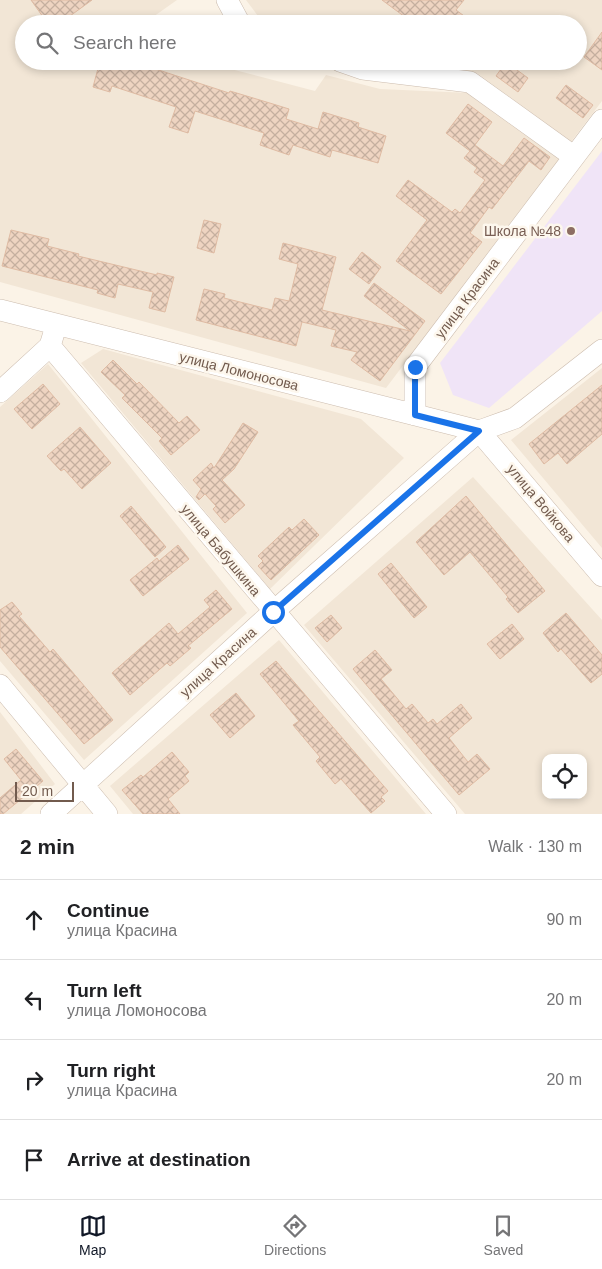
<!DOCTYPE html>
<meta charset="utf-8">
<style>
body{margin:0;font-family:Helvetica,sans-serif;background:#f6f6f6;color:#202124}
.controls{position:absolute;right:15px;bottom:15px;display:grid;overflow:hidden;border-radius:10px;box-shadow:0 2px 8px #0003}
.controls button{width:45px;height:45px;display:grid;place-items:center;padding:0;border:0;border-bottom:1px solid #e0e0e0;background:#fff;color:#202124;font:25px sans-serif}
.scale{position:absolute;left:15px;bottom:12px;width:59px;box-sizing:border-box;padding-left:5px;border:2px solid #725b4e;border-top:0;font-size:14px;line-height:18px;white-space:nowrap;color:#725b4e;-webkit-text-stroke:4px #fdf7ed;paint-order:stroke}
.stop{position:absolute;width:15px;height:15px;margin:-11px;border:4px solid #1a73e8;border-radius:50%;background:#fff}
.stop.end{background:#1a73e8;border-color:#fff;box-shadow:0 1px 5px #0008}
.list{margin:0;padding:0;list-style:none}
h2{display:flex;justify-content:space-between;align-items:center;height:65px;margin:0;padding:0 20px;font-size:21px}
h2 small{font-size:16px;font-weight:400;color:#757577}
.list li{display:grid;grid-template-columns:32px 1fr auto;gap:15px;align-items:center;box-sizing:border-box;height:80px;padding:0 20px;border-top:1px solid #e0e0e0}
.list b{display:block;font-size:19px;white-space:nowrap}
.list p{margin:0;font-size:16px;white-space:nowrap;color:#757577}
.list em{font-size:16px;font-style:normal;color:#757577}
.icon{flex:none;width:28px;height:28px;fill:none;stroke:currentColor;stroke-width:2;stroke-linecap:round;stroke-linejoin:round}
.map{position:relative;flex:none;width:602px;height:814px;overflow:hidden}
.search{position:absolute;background:#fff;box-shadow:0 2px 8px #0003;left:15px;right:15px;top:15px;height:55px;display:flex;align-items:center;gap:12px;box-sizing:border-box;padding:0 18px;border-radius:28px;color:#757577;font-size:19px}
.sheet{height:385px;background:#fff}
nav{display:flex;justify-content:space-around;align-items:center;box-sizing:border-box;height:70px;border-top:1px solid #e0e0e0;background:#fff;font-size:14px;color:#757577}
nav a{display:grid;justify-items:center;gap:2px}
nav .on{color:#111827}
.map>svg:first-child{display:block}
.residential{fill:#f2e6d6;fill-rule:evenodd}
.education{fill:#f0e4f7}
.building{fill:url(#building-cross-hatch);stroke:#dfbba3}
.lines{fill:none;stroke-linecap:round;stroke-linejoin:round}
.minor-casing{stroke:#ccbcae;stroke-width:22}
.minor{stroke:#fff;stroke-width:21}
.route{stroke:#1a73e8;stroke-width:6}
.education-dot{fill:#8d6e63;stroke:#fdf7ed;stroke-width:2}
.labels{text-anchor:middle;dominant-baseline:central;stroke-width:5;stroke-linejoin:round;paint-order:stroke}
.education-label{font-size:14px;fill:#785e54;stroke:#fdf7ed;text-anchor:end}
.street-label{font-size:14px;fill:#725b4e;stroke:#fdf7ed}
</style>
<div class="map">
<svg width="602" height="814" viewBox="0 0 602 814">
<defs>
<pattern id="building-cross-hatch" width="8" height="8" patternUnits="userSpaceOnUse" patternTransform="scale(1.25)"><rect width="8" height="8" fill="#eed4c1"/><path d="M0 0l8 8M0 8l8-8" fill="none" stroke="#c5af9f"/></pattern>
</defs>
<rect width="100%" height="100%" fill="#fbf3e7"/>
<path class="residential" d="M 0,0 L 177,0 L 143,24 L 24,24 L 24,61 L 200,61 L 315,91 L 326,75 L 380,89 L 470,93 L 560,158 L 386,388 L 0,282 Z
M 246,0 L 602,0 L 602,101 L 570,143 L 477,73 L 407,64 L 403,61 L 578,61 L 578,24 L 284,24 L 261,20 Z
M 103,349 L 361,419 L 404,458 L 270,589 L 81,363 Z
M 48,364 L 247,613 L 84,760 L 0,661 L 0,407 Z
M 602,368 L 602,548 L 511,440 Z
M 473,477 L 602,620 L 602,814 L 465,814 L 304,625 ZM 546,758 L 583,758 L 583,795 L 546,795 Z
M 279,640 L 426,814 L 133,814 L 110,786 Z
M 0,712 L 55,784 L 21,814 L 0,814 Z"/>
<path class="education" d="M 602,151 L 602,311 L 489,408 L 453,395 L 440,363 Z"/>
<path class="building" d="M 31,0 L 92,0 L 59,24 L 48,24 Z
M 382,0 L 464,0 L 456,10 L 475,24 L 401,24 L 405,17 Z
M 602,32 L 602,70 L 584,57 Z
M 100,61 L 131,61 L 229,93 L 230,91 L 273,104 L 289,109 L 286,119 L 318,129 L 323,112 L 359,123 L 358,127 L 386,136 L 378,163 L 332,150 L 330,157 L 293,145 L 289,155 L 260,145 L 264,133 L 195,111 L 188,133 L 169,127 L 176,107 L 112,86 L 110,92 L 93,87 Z
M 506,62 L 528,78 L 518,92 L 496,76 Z
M 566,85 L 593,105 L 583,118 L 556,98 Z
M 468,104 L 492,122 L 475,145 L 503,166 L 524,138 L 550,157 L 541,170 L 529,161 L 492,209 L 489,207 L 470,233 L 482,242 L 441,294 L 396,261 L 427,220 L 396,196 L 408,180 L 452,212 L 455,209 L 460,213 L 485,180 L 474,172 L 477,168 L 464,158 L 470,151 L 446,133 Z
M 204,220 L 221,224 L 214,253 L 197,248 Z
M 11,230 L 49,239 L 47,246 L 79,254 L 78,256 L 157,275 L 157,273 L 174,277 L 165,312 L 149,308 L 153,292 L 118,284 L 115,298 L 97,293 L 98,290 L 2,266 Z
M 283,243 L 336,257 L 322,310 L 410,331 L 364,296 L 374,283 L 425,321 L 380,381 L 351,360 L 357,352 L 331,346 L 336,330 L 302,322 L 296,346 L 196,320 L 204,289 L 225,294 L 224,298 L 272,310 L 275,298 L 289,301 L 298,264 L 279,259 Z
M 362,252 L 381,267 L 369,284 L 349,269 Z
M 113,360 L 137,384 L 139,382 L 179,423 L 187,416 L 200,430 L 171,455 L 159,441 L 162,438 L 122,398 L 125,395 L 101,372 Z
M 43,384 L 60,404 L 32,429 L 14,409 Z
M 602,385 L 602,434 L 567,464 L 558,453 L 544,464 L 529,444 Z
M 243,423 L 258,432 L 234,469 L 222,480 L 245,505 L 225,523 L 213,509 L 216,506 L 205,494 L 199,500 L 196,497 L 201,489 L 193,480 L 211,463 L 214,468 Z
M 80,427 L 111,463 L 82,489 L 64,469 L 61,471 L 47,456 Z
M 466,496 L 545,591 L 518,613 L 506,599 L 508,597 L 470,552 L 444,575 L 416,542 Z
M 131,506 L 166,547 L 155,557 L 120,516 Z
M 304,519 L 319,535 L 271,580 L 258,566 L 263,561 L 258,556 L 289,527 L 292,530 Z
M 178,545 L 189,559 L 143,596 L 130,580 L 157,558 L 159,561 Z
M 391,563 L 427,607 L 414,618 L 378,574 Z
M 216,590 L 232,609 L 188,646 L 191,648 L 170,666 L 167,663 L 130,695 L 112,673 L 169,623 L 178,634 L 210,607 L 204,600 Z
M 12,602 L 22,614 L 19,616 L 50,652 L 53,649 L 113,720 L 84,744 L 0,647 L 0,610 Z
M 566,613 L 602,655 L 602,674 L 591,683 L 561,649 L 558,652 L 543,633 Z
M 331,615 L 342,628 L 327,642 L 315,628 Z
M 512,624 L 524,639 L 500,659 L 487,644 Z
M 375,650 L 392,670 L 381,679 L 406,709 L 412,704 L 428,723 L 433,719 L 437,724 L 461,704 L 472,718 L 449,738 L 468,762 L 477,754 L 490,769 L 459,795 L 353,669 Z
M 276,661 L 388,791 L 381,797 L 385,801 L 371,813 L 341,779 L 335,784 L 316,761 L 320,757 L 293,725 L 299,721 L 260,674 Z
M 236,693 L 255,716 L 230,738 L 210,715 Z
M 16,749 L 43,781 L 3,814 L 0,814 L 0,798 L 21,780 L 4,759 Z
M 172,752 L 189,772 L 185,776 L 189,781 L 168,799 L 180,814 L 143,814 L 122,790 L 141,775 L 143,777 Z"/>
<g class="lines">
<defs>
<path id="minor" d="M 227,0 L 240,24
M 340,61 L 363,69 L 470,82 L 573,156
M 0,310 L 479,431 L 602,576
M 56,326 L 50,346 L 446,814
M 0,392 L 50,346
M 415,415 L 415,367 L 602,120
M 0,685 L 107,814
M 51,814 L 273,612 L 479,431 L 515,418 L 602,350"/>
</defs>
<use href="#minor" class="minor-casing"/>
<use href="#minor" class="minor"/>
</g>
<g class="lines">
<path class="route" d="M 273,612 L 479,431 L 415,415 L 415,367"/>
</g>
<circle class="education-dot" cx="571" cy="231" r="5"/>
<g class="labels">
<g class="education-label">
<text x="561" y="231">Школа №48</text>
</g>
<g class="street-label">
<text transform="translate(467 298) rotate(-53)">улица Красина</text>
<text transform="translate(239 371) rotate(14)">улица Ломоносова</text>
<text transform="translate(541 503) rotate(50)">улица Войкова</text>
<text transform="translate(221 550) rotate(50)">улица Бабушкина</text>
<text transform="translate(218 662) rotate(-42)">улица Красина</text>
</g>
</g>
</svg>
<div class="controls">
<button><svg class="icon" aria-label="locate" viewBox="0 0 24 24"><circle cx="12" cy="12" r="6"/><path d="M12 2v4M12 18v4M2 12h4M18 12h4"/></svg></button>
</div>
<div class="scale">20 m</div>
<div class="stop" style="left:273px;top:612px"></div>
<div class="stop end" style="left:415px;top:367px"></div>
<div class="search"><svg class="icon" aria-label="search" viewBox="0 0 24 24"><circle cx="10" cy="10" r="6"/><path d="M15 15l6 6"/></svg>Search here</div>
</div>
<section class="sheet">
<h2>2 min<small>Walk · 130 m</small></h2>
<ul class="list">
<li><svg class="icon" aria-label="ahead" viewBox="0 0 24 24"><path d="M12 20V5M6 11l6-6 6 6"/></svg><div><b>Continue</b><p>улица Красина</p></div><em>90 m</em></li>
<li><svg class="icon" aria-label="left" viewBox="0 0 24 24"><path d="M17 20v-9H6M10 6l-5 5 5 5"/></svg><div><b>Turn left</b><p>улица Ломоносова</p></div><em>20 m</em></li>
<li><svg class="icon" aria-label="right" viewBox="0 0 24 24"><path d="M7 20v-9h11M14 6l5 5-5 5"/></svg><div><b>Turn right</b><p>улица Красина</p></div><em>20 m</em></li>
<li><svg class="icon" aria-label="arrive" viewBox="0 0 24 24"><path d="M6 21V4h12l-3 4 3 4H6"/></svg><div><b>Arrive at destination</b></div></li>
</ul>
</section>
<nav>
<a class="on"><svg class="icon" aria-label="map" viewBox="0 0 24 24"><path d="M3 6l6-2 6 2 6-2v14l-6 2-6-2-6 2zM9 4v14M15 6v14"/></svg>Map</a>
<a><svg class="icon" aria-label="directions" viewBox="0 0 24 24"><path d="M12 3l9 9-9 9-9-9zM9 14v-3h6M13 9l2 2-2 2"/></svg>Directions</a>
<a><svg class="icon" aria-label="saved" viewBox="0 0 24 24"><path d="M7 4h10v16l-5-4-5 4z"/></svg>Saved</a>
</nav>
